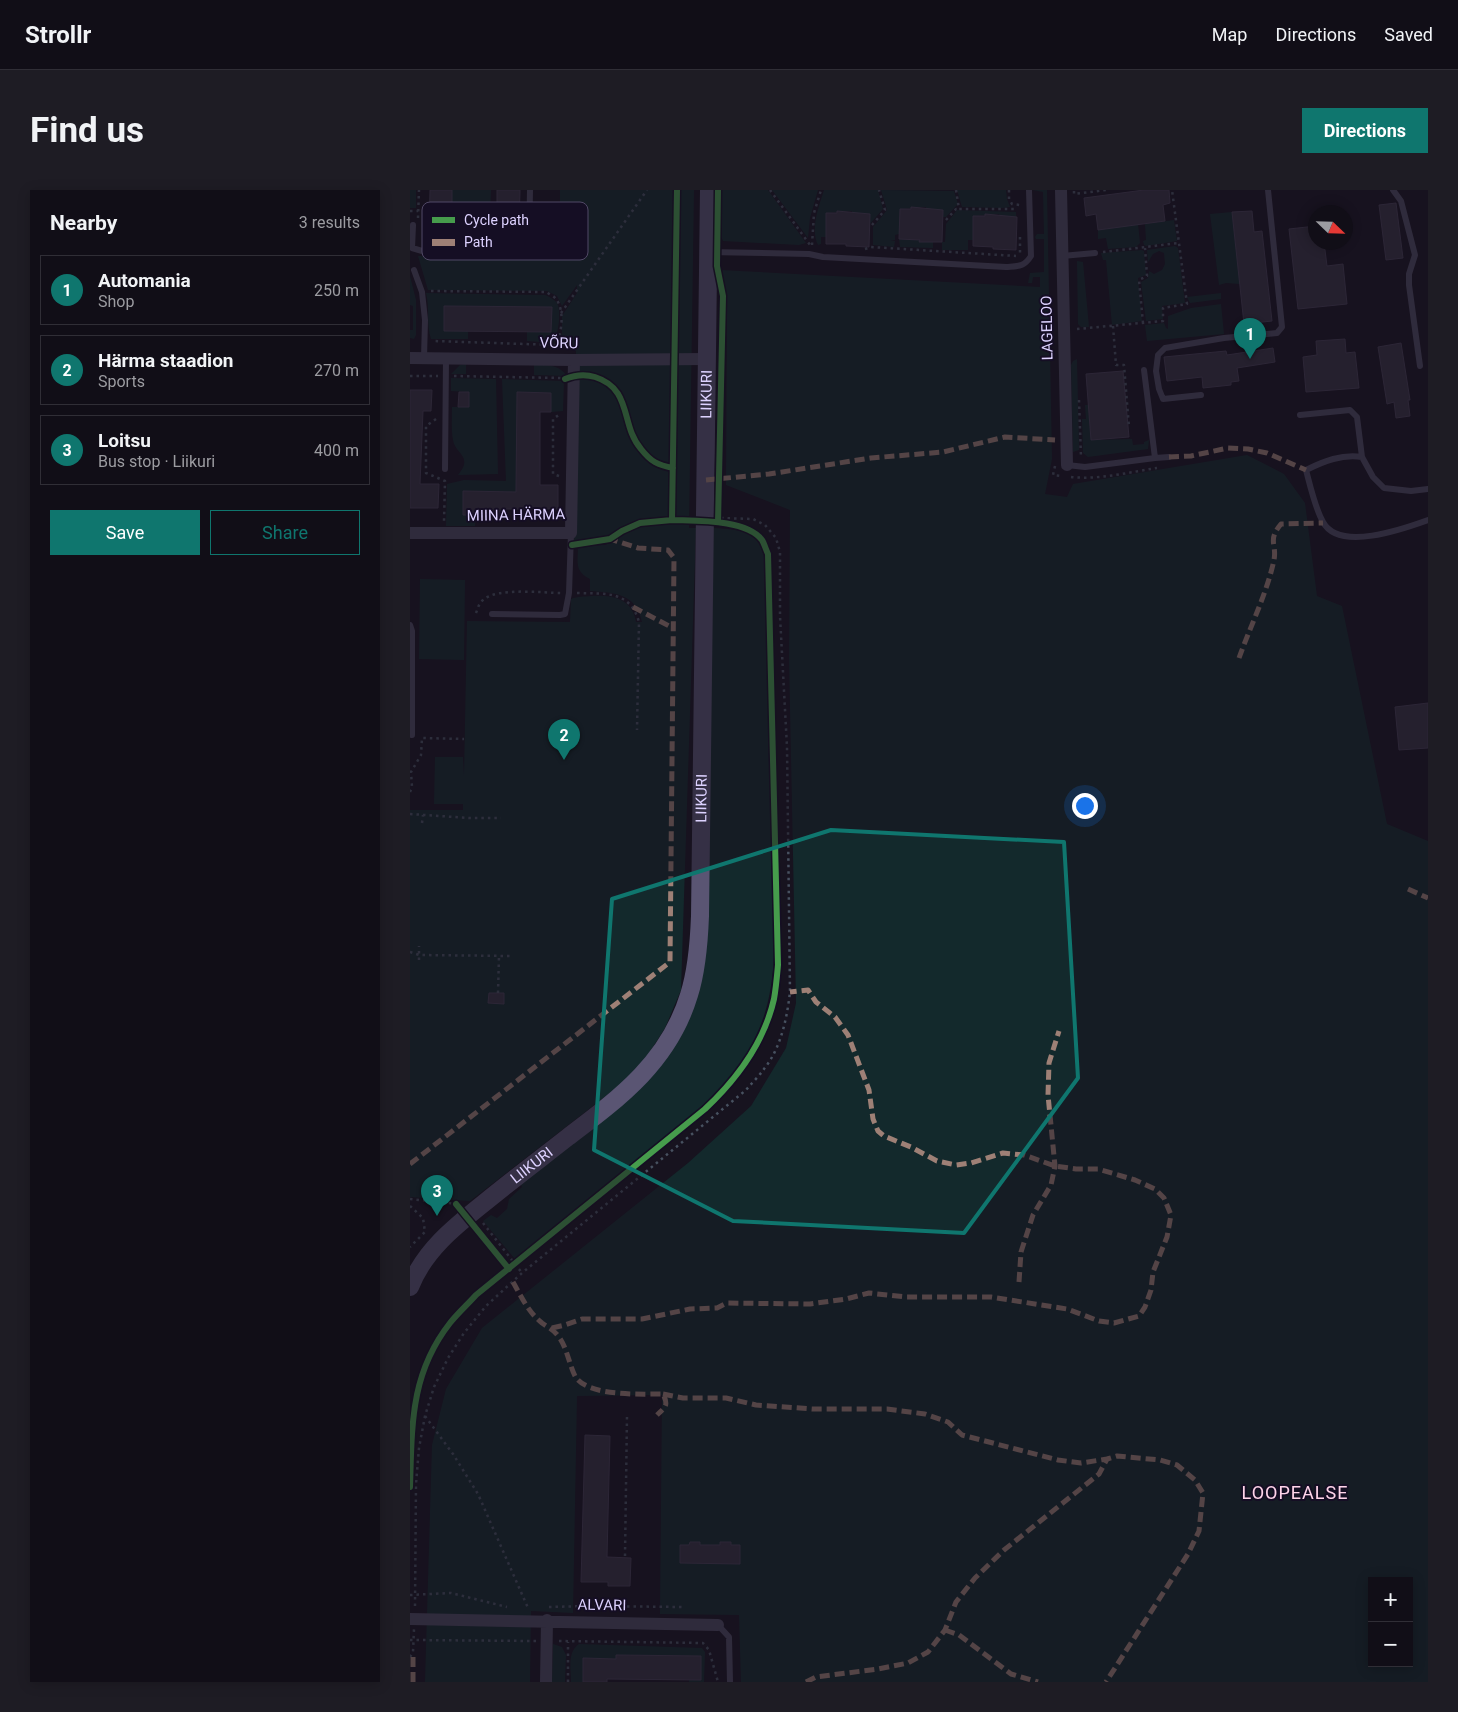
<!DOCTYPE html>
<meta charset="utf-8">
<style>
body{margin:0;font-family:Roboto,sans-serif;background:#1e1c24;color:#f1f3f6}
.controls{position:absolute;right:15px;bottom:15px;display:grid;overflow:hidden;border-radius:0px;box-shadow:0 2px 12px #0003}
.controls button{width:45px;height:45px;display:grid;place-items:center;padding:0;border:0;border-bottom:1px solid #302e36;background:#110e17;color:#f1f3f6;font:25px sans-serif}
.compass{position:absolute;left:898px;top:15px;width:45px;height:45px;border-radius:50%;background:#110e17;box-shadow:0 2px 12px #0003;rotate:113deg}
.you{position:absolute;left:674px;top:615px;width:18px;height:18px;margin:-12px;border:4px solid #fff;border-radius:50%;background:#1a73e8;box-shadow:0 0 0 8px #1a73e833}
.badge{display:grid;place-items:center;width:32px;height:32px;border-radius:50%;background:#0f766e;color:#fff;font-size:16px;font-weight:700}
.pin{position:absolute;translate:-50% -41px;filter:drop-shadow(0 1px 2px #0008)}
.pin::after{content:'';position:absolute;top:26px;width:18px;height:15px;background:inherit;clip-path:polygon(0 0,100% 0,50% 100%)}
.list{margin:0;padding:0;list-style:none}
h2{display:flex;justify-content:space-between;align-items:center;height:65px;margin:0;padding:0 20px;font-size:21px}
h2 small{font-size:16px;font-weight:400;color:#9c9ca1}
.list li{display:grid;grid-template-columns:32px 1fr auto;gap:15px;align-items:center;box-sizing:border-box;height:70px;margin:0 10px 10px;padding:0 10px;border:1px solid #302e36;border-radius:0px}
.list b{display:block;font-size:19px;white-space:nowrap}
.list p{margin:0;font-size:16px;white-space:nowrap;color:#9c9ca1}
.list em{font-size:16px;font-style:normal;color:#9c9ca1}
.actions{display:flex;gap:10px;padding:15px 20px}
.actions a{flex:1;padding:11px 0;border:1px solid #0f766e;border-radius:0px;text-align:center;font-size:18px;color:#0f766e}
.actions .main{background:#0f766e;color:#fff}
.map{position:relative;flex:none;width:1018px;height:1492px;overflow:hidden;border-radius:0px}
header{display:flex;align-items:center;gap:30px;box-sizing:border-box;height:70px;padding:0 25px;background:#110e17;border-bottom:1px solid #302e36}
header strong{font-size:24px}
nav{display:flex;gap:28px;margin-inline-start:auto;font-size:18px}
.intro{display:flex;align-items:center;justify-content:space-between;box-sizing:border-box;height:120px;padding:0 30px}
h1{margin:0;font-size:35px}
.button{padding:12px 22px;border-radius:0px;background:#0f766e;color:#fff;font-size:18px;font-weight:700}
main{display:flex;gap:30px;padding:0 30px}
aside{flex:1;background:#110e17;border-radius:0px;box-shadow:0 2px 12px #0003}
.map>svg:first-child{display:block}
.green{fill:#13292c;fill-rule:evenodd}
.building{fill:#363141;stroke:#453e53}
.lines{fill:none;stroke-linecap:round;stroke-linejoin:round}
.path{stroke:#475160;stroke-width:2.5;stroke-dasharray:2.5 4;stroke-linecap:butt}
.lane{stroke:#4d4960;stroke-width:6}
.street{stroke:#4d4960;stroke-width:12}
.secondary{stroke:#5a5573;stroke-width:18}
.quiet{stroke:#9e8076;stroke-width:5;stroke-dasharray:10 5;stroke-linecap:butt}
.cycleway-casing{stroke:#150e24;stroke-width:9}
.cycleway{stroke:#469c4c;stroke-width:6}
.marked{fill:none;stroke:#0f766e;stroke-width:4;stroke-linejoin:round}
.labels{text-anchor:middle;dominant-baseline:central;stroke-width:4;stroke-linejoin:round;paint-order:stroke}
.street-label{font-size:15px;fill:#ddd2ff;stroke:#150e24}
.quarter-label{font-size:18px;letter-spacing:1px;fill:#ffd4ea;stroke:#150e24}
.key{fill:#150e24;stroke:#514966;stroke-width:1}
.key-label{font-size:14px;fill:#ddd2ff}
</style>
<header>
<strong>Strollr</strong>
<nav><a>Map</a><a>Directions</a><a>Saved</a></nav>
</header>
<div class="intro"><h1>Find us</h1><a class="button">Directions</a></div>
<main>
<aside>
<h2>Nearby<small>3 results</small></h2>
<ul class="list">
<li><span class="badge">1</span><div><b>Automania</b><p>Shop</p></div><em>250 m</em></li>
<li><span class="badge">2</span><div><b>Härma staadion</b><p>Sports</p></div><em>270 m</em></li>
<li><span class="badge">3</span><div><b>Loitsu</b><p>Bus stop · Liikuri</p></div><em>400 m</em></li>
</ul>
<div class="actions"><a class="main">Save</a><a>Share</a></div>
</aside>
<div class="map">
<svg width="1018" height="1492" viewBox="0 0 1018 1492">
<rect width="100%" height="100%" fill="#17131f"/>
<path class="green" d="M 0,0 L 6,0 L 6,18 L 0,18 Z
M 42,0 L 81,0 L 80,26 L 42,26 Z
M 150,0 L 284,0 L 279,338 L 286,338 L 271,800 L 255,838 L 236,868 L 210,895 L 60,1011 L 0,1007 L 0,620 L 53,620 L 53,614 L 24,614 L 25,567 L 53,567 L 54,586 L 57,431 L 160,432 L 161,409 C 168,406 174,407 181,406 C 202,405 222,408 226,432 L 232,432 C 226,403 205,403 180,401 L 180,389 C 164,381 168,372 168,356 L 195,355 L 200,353 L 164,354 L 166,161 L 156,156 L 148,154 L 152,143 L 152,126 L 167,103 L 167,95 L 152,116 L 147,106 L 137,101 L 18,100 L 8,66 L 78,67 L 150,64 L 150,26 L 122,25 L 122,19 L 150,20 Z
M 310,0 L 358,0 L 396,53 L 389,55 L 313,51 L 309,42 Z
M 362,0 L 408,0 L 400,28 L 398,48 Z
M 414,0 L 468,0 L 473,19 L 459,35 L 442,24 L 442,21 L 416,23 L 416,47 L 411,47 L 411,54 L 408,55 C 400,39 409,16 414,0 Z
M 471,0 L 544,1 L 548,14 L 536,27 L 533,27 L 533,20 L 516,19 L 516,17 L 490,19 L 489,44 L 485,45 L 485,50 L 480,50 L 485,51 L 484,57 L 463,55 L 463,37 L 477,20 Z
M 547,0 L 596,0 L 597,9 L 600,17 L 592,18 L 552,17 Z
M 623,0 L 637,0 L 642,269 L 635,304 L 657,307 L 663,294 L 837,265 L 874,284 L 895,313 L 907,406 L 932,416 L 977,634 L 1018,651 L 1018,1492 L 331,1492 L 329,1425 L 250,1424 L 252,1205 L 167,1206 L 163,1423 L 121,1421 L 120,1492 L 15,1492 L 22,1255 L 36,1199 L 72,1138 L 278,973 L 341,916 L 376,858 L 386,813 L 379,468 L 380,320 L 316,295 L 317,107 L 310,80 L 630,97 L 630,87 L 623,87 L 622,93 L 618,93 L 620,83 L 634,82 L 634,49 L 626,49 L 625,47 L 627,44 L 634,44 L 633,2 ZM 962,1391 L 999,1391 L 999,1473 L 962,1473 Z
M 547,20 L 606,22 L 606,27 L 590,27 L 589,24 L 564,26 L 563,50 L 558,50 L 558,60 L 532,60 L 532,52 L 535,52 L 536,34 Z
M 822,22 L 830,94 L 816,93 L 809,95 L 800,24 Z
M 764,30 L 767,51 L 736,56 L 734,55 L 733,51 L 736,50 L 735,34 Z
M 728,34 L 730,53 L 726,57 L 698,59 L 696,48 L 688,49 L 688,40 Z
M 489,49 L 510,50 L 510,52 L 523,52 L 523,58 L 490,57 Z
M 765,56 L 768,58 L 775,113 L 752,116 L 753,129 L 736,131 L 731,92 L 738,88 L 739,81 L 744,84 L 752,80 L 755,74 L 754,63 L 749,61 L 743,64 L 738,72 L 737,60 Z
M 732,60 L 734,61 L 736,85 L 728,88 L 732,131 L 702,135 L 696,70 L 693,70 L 691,63 Z
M 667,71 L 673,72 L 679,137 L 671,137 L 668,134 Z
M 0,86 L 6,110 L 6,145 L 4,149 L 0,148 L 0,140 L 3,140 L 3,116 L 0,115 Z
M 16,103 L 135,105 C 140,107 146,110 148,115 C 151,126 148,142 144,153 L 117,151 L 117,142 L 141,142 L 141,117 L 35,116 L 34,140 L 58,141 L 58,149 L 21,149 C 16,134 20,118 16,103 Z
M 811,103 L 811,109 L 780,113 L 777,107 Z
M 811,114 L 814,144 L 737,151 L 735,135 L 754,133 L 756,138 L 758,139 L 758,126 L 781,118 Z
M 667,169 L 669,258 L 669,260 L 663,262 L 661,175 L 663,171 Z
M 56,174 L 56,184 L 41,184 L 50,175 Z
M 124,175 C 138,175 148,174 157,186 L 124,185 Z
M 41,188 L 86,189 L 88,284 L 48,285 C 64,266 45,264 43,250 C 41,239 42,228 42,217 L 59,217 L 59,202 L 41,201 Z
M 92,189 L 154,191 L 153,221 L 141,222 L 141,203 L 107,202 L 106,307 L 96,302 L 53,301 L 53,325 L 66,325 L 65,336 L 36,336 L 37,294 L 54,290 L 96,291 Z
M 675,215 L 678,215 L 681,250 L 722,249 L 723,255 L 734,254 L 734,252 L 739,250 L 738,259 L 678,267 L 673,263 L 672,229 L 676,229 Z
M 303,338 C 331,340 349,339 355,371 L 364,766 C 361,825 345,859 307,904 L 105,1069 L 73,1031 L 81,1025 L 87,1028 L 97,1019 L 99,1009 L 112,997 L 110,993 L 189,932 L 280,820 Z
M 10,389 L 55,390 L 54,470 L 9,469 Z
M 143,1454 L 152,1457 L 156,1465 L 155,1492 L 142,1492 Z
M 169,1454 L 292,1458 L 295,1462 L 294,1492 L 279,1492 L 279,1490 L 291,1490 L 291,1466 L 206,1465 L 206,1469 L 173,1468 L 173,1492 L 161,1492 C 161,1479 157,1462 169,1454 Z"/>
<path class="building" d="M 20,0 L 42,0 L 42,30 L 87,31 L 87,0 L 110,0 L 109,40 L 105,40 L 104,55 L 36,55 L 36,54 L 13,53 L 13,41 L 19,41 Z
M 734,0 L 759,0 L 760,13 L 753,15 L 755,31 L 688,40 L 686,24 L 676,26 L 674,8 Z
M 986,13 L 993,68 L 976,70 L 969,15 Z
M 501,17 L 533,20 L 532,52 L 509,52 L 510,50 L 489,49 L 490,19 L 501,19 Z
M 427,21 L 460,24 L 459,57 L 436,56 L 436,54 L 416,54 L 416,23 L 427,23 Z
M 842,21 L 844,42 L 852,41 L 862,131 L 834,134 L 822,22 Z
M 575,24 L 607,27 L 606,60 L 583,59 L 583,57 L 563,56 L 563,26 L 575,26 Z
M 906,36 L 906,52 L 914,52 L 917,76 L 933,74 L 937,114 L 888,119 L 879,39 Z
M 34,116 L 142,117 L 141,142 L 34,141 Z
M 935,149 L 936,163 L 945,162 L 949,198 L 896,202 L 893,167 L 907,165 L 906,151 Z
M 991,153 L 1000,210 L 998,210 L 1000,226 L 986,228 L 984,212 L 977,214 L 968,157 Z
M 863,158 L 865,172 L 827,178 L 829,191 L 821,192 L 821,195 L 793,198 L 792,187 L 757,191 L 754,167 L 816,161 L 817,165 Z
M 713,181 L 719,247 L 681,250 L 676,184 Z
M 0,200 L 22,200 L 21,221 L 13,221 L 10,294 L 29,294 L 28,318 L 0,318 Z
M 49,202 L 59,202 L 59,217 L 48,217 Z
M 107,202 L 141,203 L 141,222 L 130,222 L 130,295 L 148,295 L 148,319 L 96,319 L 96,325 L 53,325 L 53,301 L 106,302 Z
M 1018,513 L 1018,558 L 989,560 L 985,517 Z
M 79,803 L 94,803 L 94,814 L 78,813 Z
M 175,1245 L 200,1246 L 197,1367 L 221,1368 L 220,1396 L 198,1396 L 198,1392 L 171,1392 Z
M 280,1352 L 290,1352 L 290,1355 L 310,1355 L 310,1352 L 321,1352 L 321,1355 L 330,1355 L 330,1374 L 270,1373 L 270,1355 L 279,1355 Z
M 206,1465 L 291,1466 L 291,1490 L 197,1489 L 197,1492 L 173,1492 L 173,1468 L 206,1469 Z"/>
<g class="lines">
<path class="path" d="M 360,0 L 400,55
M 546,0 L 549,19 L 607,19
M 599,0 L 599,9 L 602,14 L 610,15 L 610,17
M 664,1 L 664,4 L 696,0
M 0,21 L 8,21
M 8,28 L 9,0
M 536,30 L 546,19 L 549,19
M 462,35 L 475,20 L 469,0
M 12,36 L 19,36
M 610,47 L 610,64
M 402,55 L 404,23 L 411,0
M 455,59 L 461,57 L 606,66
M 693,62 L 769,53
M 21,101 L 136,102 C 139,104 144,106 146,109 C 155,120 152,145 145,155 L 24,151
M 151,123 L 237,0
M 733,133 L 729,90 L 737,86 L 735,58
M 703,136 L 706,175 L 714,175 L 719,237
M 667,139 L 753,131 L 753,118 L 777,114 L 762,0
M 0,186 L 28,186
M 44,186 L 151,188
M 669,210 L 671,267
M 26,229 L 16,236 L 16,283 L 35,291 L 34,331
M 645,276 L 643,285 L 651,286
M 149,286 L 143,284 L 143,229 L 150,224
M 661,287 C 689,290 720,282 747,278
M 167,403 C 195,404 220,400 229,432 L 227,540
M 66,423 C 68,418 69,413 73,410 C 87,397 133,403 152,403
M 0,602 L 2,597 L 1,582 L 11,565 L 12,548 L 54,549
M 0,624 L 59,628 L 91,628
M 12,633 L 13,625
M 0,762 L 9,765 L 102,766
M 9,770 L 9,756
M 88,803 L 89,766
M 0,1009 L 49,1014
M 0,1016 L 13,1028 L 15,1042 L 0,1057
M 73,1033 L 112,1083
M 15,1226 L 43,1264 L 68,1304 L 118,1418
M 215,1366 L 217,1226
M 0,1405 L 41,1403 L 97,1417
M 5,1416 L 6,1294 L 9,1258 L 15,1226 L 24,1197 L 38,1168 L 54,1143 L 76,1116 L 112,1083 L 336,900 C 342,893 349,886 354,879 C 371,858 377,828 380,802 L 377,557 L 370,426 L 370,362 L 366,348 L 355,335 L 343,329 L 310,328
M 178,1416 L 274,1417
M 139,1417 L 178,1416 L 178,1420
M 0,1450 L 126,1451
M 149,1451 L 293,1453 L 299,1460 L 308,1492
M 0,1467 L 3,1462 L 4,1439
M 158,1492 L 158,1452"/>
<path class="lane" d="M 983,0 L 991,11 L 1005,65 L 999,84 L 999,95 L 1010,176
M 3,35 L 2,58 L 19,63 L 111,63 L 119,57 L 120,0
M 298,62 L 399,64 L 413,67 L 596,77 C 609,76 614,77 621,66 L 619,0
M 652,66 L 685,63
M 4,80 L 12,102 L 15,130 L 14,168
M 791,205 L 753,209 L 749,199 L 746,181 L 748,165 L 755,158 L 814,148 L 867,143 L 872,137 L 858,0
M 890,225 L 940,220 L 947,227 L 952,267 L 963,287 L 974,298 L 1001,301 L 1018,299
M 952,267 C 932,264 914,271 896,280 C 900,295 905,318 913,332 C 929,362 993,339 1018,330
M 745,268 L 759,267
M 657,275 L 675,277 L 745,268 L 734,180
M 35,279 L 36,168
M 82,424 L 150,425 L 155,424 L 159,403 L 161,343
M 0,435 L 2,441 L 2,545
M 308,1435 L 319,1447 L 320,1492"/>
<path class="street" d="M 651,0 L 657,275
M 0,168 L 164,170 L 297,169
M 0,343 L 161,343 L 164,170
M 0,1429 L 308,1435
M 136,1492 L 137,1430"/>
<path class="secondary" id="s1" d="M 0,1097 C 14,1061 44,1037 74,1013 C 102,990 130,969 158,947 C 211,907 259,871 279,805 C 287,780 289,753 290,726 L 299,0"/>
<path class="quiet" d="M 759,267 L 781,266 L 818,258 L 838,259 L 857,263 L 896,280
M 296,290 L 359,284 L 461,268 L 533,262 L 595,247 L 645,250
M 223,417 L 263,438
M 829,468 C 840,437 857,403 864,370 C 867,353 857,351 871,334 L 913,333
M 998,699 L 1018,708
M 0,974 L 260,772 L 264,368 L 258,360 L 228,358 L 200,349
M 103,1092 C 111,1106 118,1122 132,1133 C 139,1138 143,1139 149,1147 C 157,1158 159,1174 165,1186 C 177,1207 232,1204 253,1204 C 259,1216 255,1217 247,1225
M 609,1092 L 611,1062 L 623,1025 L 641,995 L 645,976 L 638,905 L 639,873 L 649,841
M 142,1138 L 155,1135 L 172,1129 L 232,1129 L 280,1119 L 307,1118 L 317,1113 L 400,1114 L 436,1109 L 459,1103 L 496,1107 L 581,1107 L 657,1119 L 689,1131 L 704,1133 L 729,1126 L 735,1117 L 741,1100 L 743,1082 L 757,1047 L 761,1025 L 754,1008 L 745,999 L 725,990 L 688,979 L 666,979 L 645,976 L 614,965 L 593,963 L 561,973 L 546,975 L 527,971 L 501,957 L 474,946 L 468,941 L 463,929 L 459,900 L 438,845 L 425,827 L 406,812 L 398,800 L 380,802
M 253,1204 L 273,1208 L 316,1208 L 346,1215 L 403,1219 L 477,1219 L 515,1224 L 538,1232 L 552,1245 L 648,1270 L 671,1273 L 697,1269 L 707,1266 L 750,1270 L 767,1275 L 785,1290 L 793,1303 L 789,1341 L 778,1364 L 696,1492
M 535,1440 L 549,1445 L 601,1484 L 628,1492
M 3,1492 L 3,1462
M 396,1492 L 406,1487 L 468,1479 L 498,1473 L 518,1462 L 535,1440 L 546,1412 L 565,1388 L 594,1360 L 689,1284 L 697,1269"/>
<defs>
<path id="cycleway" d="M 155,189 C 165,185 175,184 185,187 C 223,199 210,235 231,259 C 241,272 248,275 263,278
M 308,332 L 313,106 L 307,76 L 308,0
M 162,355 L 200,349 L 212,341 L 230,333 L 262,330
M 46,1014 L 99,1079
M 0,1297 C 2,1236 0,1184 40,1133 C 48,1123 58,1114 66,1105 L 295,919 C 327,889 354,853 364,809 C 366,798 367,786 368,775 L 358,364 C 356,360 354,353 352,350 C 336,329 286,331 262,330 L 267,0"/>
</defs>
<use href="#cycleway" class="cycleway-casing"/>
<use href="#cycleway" class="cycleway"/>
</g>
<path d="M0 0H1018V1492H0ZM 421,640 L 654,652 L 668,888 L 554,1043 L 323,1031 L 184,960 L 202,709 Z" fill="#17131f" fill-opacity=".55" fill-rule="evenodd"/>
<path class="marked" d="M 421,640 L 654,652 L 668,888 L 554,1043 L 323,1031 L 184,960 L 202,709 Z"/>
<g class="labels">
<g class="street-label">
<text transform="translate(637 138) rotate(-91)">LAGELOO</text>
<text transform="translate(149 153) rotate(1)">VÕRU</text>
<text stroke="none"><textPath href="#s1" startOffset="1012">LIIKURI</textPath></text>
<text transform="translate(106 325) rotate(-1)">MIINA HÄRMA</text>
<text stroke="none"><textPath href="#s1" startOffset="608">LIIKURI</textPath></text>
<text stroke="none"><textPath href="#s1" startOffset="174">LIIKURI</textPath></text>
<text transform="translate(192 1415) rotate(1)">ALVARI</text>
</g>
<g class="quarter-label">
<text x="885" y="1302">LOOPEALSE</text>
</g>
</g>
<rect x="12" y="12" width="166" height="58" rx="8" class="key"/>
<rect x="22" y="27" width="23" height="6" fill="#469c4c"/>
<rect x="22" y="49" width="23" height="7" fill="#9e8076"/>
<g class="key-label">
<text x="54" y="35">Cycle path</text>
<text x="54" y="57">Path</text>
</g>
</svg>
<div class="controls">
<button>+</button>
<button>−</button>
</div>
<svg class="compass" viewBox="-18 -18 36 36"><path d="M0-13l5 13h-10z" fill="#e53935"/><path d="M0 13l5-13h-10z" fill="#9c9ca1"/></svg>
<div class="you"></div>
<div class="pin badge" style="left:840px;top:169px">1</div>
<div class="pin badge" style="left:154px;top:570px">2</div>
<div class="pin badge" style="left:27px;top:1026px">3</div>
</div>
</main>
